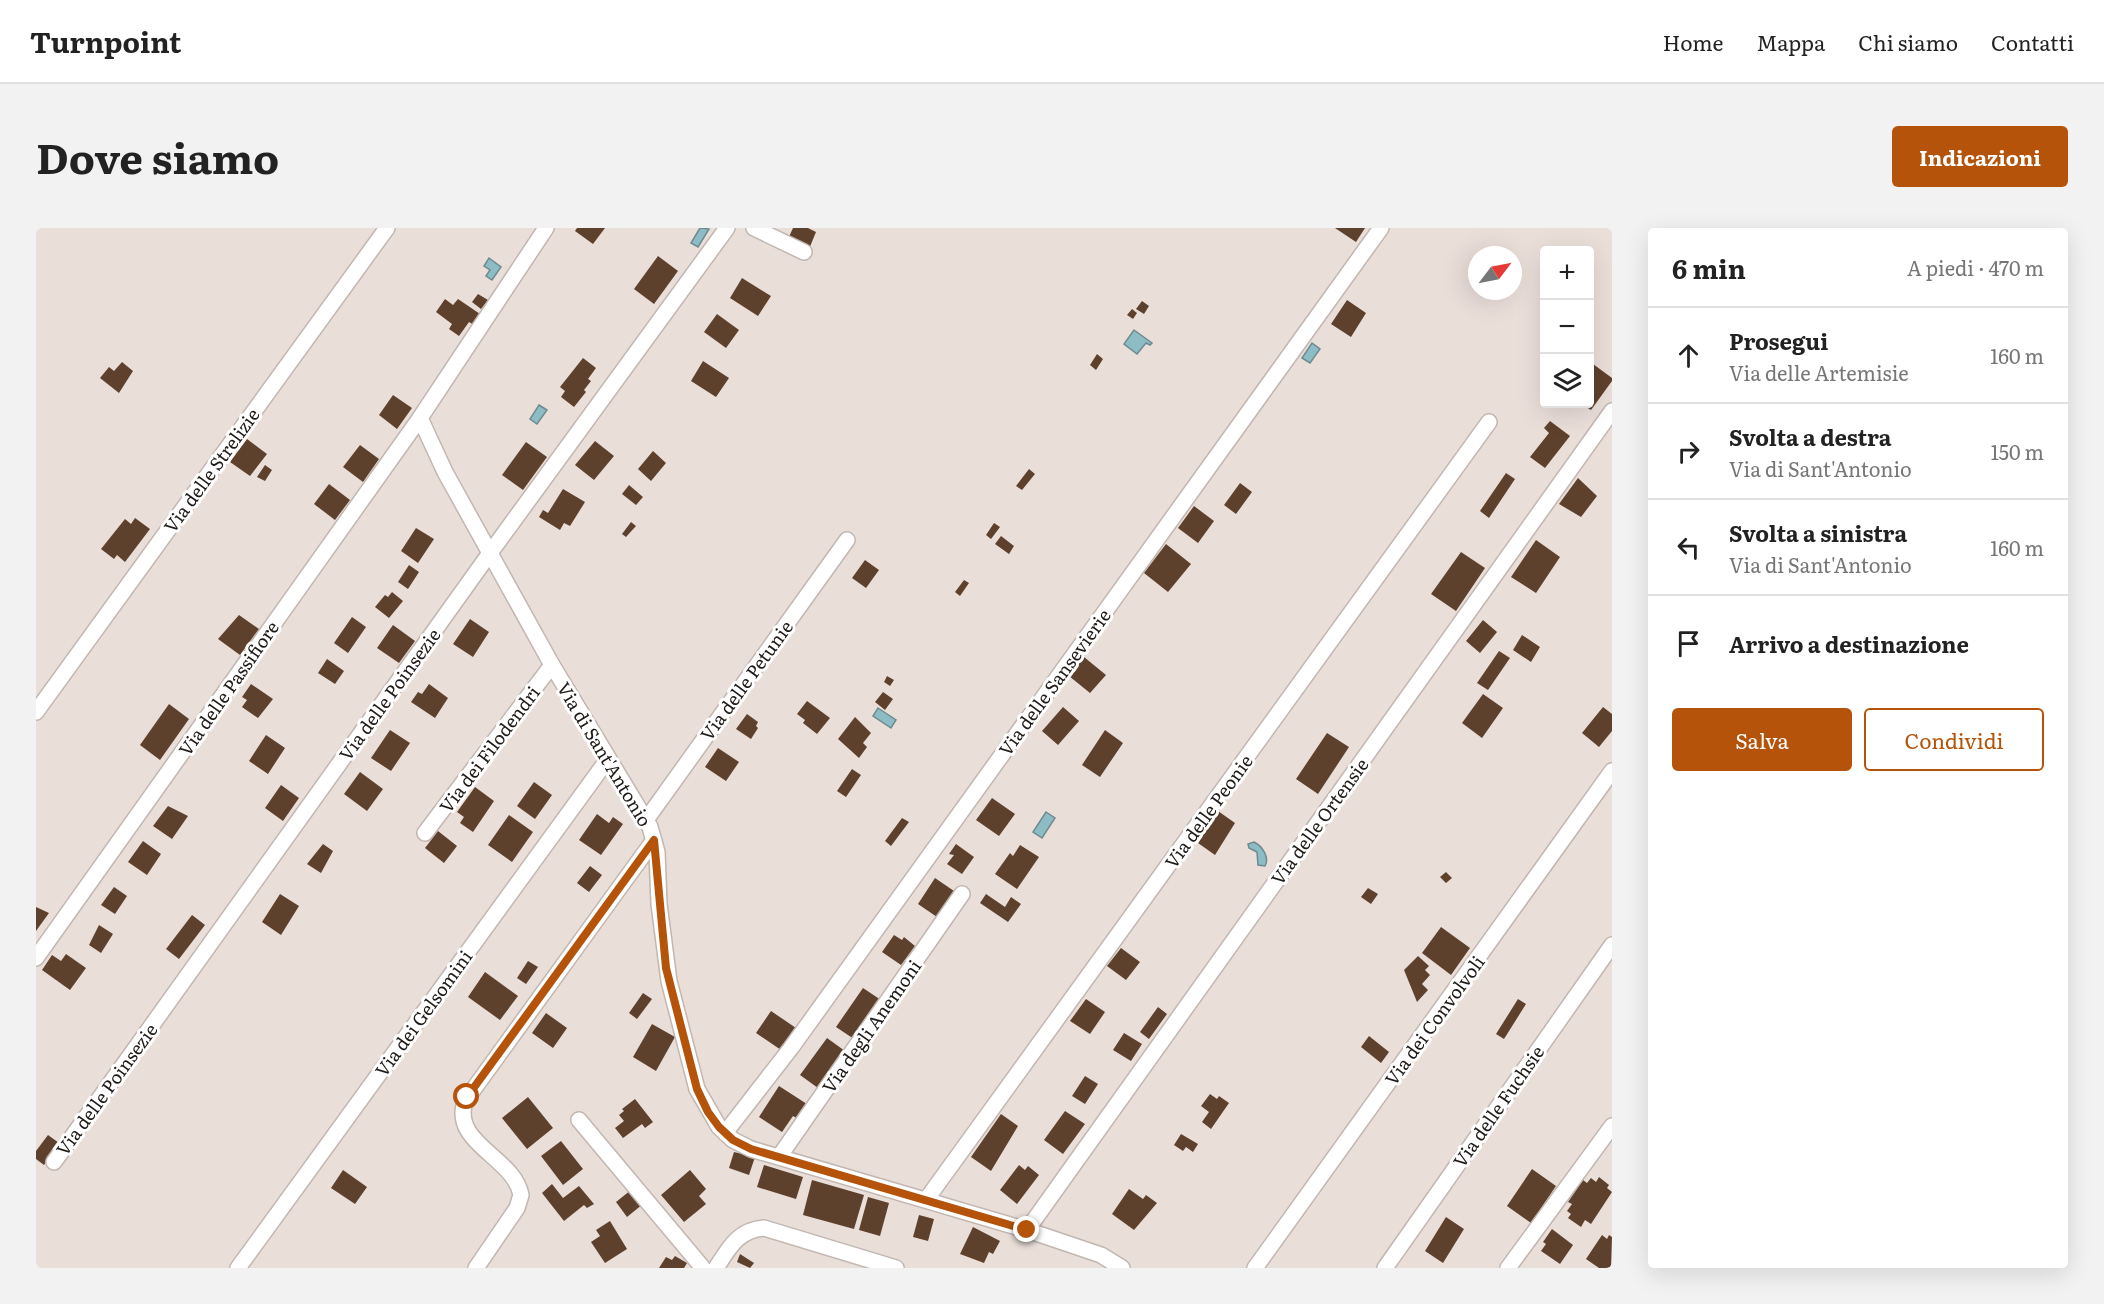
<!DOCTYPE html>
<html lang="it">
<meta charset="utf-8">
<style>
body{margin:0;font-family:Literata,serif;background:#f2f2f2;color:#222}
.controls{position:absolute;right:18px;top:18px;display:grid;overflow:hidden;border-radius:6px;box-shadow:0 6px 24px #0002}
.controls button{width:54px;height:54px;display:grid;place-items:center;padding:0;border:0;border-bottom:2px solid #e0e0e0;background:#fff;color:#222;font:30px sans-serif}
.compass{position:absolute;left:1432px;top:18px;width:54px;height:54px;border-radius:50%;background:#fff;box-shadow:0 6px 24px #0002;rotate:58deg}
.stop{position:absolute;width:18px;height:18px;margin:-14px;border:4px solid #b45309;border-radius:50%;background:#fff}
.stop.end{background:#b45309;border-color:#fff;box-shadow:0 2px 6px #0008}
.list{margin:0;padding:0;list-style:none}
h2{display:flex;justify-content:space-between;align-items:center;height:78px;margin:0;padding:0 24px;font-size:26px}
h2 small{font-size:20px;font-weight:400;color:#767676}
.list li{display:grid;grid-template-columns:39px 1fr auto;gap:18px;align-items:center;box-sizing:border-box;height:96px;padding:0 24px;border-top:2px solid #e0e0e0}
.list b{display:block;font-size:22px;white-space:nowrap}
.list p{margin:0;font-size:20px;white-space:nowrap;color:#767676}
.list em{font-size:20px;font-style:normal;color:#767676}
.actions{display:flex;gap:12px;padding:18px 24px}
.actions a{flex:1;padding:14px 0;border:2px solid #b45309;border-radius:6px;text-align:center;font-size:21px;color:#b45309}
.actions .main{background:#b45309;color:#fff}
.icon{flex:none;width:33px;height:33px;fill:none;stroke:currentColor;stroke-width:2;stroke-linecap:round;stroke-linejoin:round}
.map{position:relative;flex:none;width:1576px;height:1040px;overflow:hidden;border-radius:6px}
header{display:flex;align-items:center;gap:36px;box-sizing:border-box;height:84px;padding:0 30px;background:#fff;border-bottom:2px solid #e0e0e0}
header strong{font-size:28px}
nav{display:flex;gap:33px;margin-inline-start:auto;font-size:21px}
.intro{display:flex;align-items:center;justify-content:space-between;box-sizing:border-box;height:144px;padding:0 36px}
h1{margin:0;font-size:42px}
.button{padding:15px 27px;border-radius:6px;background:#b45309;color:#fff;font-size:21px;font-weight:700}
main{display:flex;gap:36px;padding:0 36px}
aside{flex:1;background:#fff;border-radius:6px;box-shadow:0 6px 24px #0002}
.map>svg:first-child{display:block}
.water{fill:#8dbcc4;stroke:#6c8b90;stroke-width:1.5}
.building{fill:#5e412d}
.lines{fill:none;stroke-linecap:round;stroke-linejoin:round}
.minor-casing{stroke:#c2b6b1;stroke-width:18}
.minor{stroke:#fff;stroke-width:15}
.route{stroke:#b45309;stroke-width:8}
.labels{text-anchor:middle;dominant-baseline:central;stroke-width:6;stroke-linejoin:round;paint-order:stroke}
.street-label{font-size:18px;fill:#1e1a18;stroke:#fff}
</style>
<header>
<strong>Turnpoint</strong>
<nav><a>Home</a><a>Mappa</a><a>Chi siamo</a><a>Contatti</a></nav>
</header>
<div class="intro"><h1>Dove siamo</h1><a class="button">Indicazioni</a></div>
<main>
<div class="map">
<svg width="1576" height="1040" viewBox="0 0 1576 1040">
<rect width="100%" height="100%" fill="#eaded9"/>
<path class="water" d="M 664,0 L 673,1 L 662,19 L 655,15 Z
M 453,30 L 465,39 L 456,52 L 450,48 L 454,42 L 448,38 Z
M 1098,102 L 1116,115 L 1114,117 L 1110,115 L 1101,126 L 1088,116 Z
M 1276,115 L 1284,121 L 1274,135 L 1266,130 Z
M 503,177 L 511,182 L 501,196 L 494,191 Z
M 842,480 L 860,492 L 855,500 L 837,488 Z
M 1010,584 L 1019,590 L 1006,610 L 997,604 Z
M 1218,614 C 1226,618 1234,629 1229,638 L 1222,637 L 1221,624 L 1213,620 L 1212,616 Z"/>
<path class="building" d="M 541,0 L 569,0 L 557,16 L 539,3 Z
M 757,0 L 772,0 L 780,4 L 773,21 L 752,11 Z
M 1299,0 L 1329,0 L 1320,14 Z
M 622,28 L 642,43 L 618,76 L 598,61 Z
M 706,50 L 735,68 L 722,88 L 694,70 Z
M 442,66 L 452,72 L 445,81 L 436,74 Z
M 409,71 L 417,77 L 422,71 L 447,88 L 440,98 L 433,94 L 423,108 L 413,101 L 416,96 L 400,84 Z
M 1311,72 L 1330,85 L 1315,109 L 1295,96 Z
M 1106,73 L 1113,78 L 1108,86 L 1100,81 Z
M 1096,81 L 1101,85 L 1097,91 L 1091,87 Z
M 681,86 L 703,102 L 690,120 L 668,104 Z
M 1061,126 L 1067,131 L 1060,142 L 1054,137 Z
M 547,130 L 560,140 L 552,151 L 555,153 L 548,162 L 550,164 L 538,179 L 525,169 L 529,163 L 524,159 Z
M 667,133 L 693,150 L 680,169 L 655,153 Z
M 86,134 L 97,143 L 83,165 L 64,150 L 73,139 L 78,143 Z
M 1557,136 L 1576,150 L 1576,153 L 1555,182 L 1545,176 L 1554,176 L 1554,140 Z
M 357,167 L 376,180 L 361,201 L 343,187 Z
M 1514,193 L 1534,208 L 1509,240 L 1494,229 L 1513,205 L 1508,200 Z
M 211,211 L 231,226 L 214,248 L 194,234 Z
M 559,213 L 578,228 L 558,252 L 539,237 Z
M 490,214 L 511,229 L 487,262 L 466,247 Z
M 324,217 L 343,231 L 327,254 L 307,239 Z
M 617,223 L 630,235 L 615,253 L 602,241 Z
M 229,237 L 236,242 L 229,253 L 221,249 Z
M 993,241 L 999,246 L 986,262 L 980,258 Z
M 1470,245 L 1479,251 L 1453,290 L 1444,283 Z
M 1542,250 L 1561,268 L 1545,289 L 1523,276 Z
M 1204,255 L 1216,264 L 1200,286 L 1188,277 Z
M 293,256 L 314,272 L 299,292 L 278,276 Z
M 593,257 L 607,269 L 600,277 L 586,266 Z
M 527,261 L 549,274 L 534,298 L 528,295 L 524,302 L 503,289 L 507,282 L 512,285 Z
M 1158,278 L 1178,293 L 1162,315 L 1142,300 Z
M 99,290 L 114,301 L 89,334 L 81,327 L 78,331 L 65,321 L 89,291 L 95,296 Z
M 595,294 L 600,298 L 590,309 L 586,306 Z
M 958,295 L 964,299 L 955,311 L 950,307 Z
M 380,300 L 398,311 L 382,335 L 365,323 Z
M 965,308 L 978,318 L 973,326 L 959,316 Z
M 1500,312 L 1524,329 L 1500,365 L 1475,349 Z
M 1130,316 L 1155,336 L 1132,364 L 1108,345 Z
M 1425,324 L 1449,340 L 1420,383 L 1395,366 Z
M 829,332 L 843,342 L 830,360 L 816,350 Z
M 373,337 L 383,344 L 372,361 L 362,354 Z
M 928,352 L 933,355 L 924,368 L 919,364 Z
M 356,364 L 367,373 L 353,390 L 339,379 L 349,367 L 352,369 Z
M 203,387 L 223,401 L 204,427 L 182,411 Z
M 316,389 L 330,399 L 312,425 L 298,415 Z
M 434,391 L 453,404 L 437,429 L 417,416 Z
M 1447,392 L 1461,404 L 1444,425 L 1430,413 Z
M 357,397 L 379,413 L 363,435 L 341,420 Z
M 1486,407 L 1504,419 L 1495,434 L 1477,422 Z
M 1463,423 L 1474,430 L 1452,462 L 1441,455 Z
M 1048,429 L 1070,447 L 1054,465 L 1033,448 Z
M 291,431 L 308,443 L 299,456 L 282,445 Z
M 851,448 L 858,452 L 854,458 L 848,454 Z
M 215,456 L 237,471 L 222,490 L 206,479 L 211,472 L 206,469 Z
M 393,456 L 412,470 L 399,490 L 375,474 L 382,464 L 386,466 Z
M 847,464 L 857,471 L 849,482 L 839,474 Z
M 1447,466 L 1467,480 L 1446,510 L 1426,495 Z
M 771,473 L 794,490 L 781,506 L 767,495 L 769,492 L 761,486 Z
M 133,476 L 153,491 L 124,532 L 104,517 Z
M 1027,479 L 1043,493 L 1022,517 L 1006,503 Z
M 1567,479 L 1576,486 L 1576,503 L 1563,519 L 1546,505 Z
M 711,486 L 722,494 L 720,498 L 722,500 L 715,511 L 700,501 Z
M 819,489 L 835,505 L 827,515 L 831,519 L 823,530 L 802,511 Z
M 354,502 L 374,515 L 355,543 L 335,530 Z
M 1069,502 L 1087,515 L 1064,549 L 1046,537 Z
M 1291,505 L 1313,519 L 1282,566 L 1260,551 Z
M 230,507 L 249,520 L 232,546 L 213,533 Z
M 682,520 L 703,534 L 690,553 L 669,539 Z
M 816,541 L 825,547 L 810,569 L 801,563 Z
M 324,544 L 347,561 L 331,583 L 308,566 Z
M 498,554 L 516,567 L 499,591 L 481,578 Z
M 245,557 L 263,570 L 247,593 L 229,580 Z
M 439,559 L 458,573 L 437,604 L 424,595 L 428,589 L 421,584 Z
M 956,570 L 979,586 L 963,608 L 940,592 Z
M 132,578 L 152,588 L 136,611 L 117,598 Z
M 1182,583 L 1199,595 L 1179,627 L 1162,615 Z
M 561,586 L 573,595 L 577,589 L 587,596 L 565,627 L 543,612 Z
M 473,587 L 497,604 L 476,634 L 452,617 Z
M 866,590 L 873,594 L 855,618 L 849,613 Z
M 402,603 L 421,618 L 408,635 L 389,620 Z
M 107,613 L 125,626 L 111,647 L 92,634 Z
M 287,616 L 297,623 L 285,645 L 271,636 Z
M 920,616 L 938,629 L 926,646 L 911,636 L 918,627 L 913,626 Z
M 984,617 L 1003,629 L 981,661 L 959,646 L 974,625 L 977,628 Z
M 554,638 L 566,647 L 553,664 L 541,655 Z
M 1410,644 L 1416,650 L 1410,655 L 1404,649 Z
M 899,650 L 918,663 L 901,689 L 882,676 Z
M 78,659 L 91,668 L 79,686 L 65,677 Z
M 1332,660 L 1342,666 L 1335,676 L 1325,669 Z
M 244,666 L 263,678 L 245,707 L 226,694 Z
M 950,666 L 969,679 L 975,669 L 985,676 L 972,694 L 944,675 Z
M 0,679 L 13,685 L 0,703 Z
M 156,687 L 169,697 L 143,731 L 130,721 Z
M 63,697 L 77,706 L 65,725 L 53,717 Z
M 1405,699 L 1434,720 L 1415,747 L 1386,725 Z
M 858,707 L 866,712 L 868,709 L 879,718 L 865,737 L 846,724 Z
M 1085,720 L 1104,734 L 1090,752 L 1071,738 Z
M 30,726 L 50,740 L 34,762 L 6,742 L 16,727 L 25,733 Z
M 1382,728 L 1393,738 L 1389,742 L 1394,747 L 1386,756 L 1392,762 L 1381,774 L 1368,742 Z
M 492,733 L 502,739 L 490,756 L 481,750 Z
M 449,744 L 482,768 L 464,792 L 432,769 Z
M 827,760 L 845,772 L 818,811 L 800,799 Z
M 607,765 L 616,771 L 601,791 L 593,785 Z
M 1050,771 L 1069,784 L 1054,806 L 1034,793 Z
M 1482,771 L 1490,776 L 1468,811 L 1460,806 Z
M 1122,779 L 1131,786 L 1113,811 L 1104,804 Z
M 735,783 L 760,800 L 745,822 L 720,805 Z
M 510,785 L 531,800 L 517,820 L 496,805 Z
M 616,796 L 639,809 L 620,843 L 597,829 Z
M 1088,805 L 1106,816 L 1095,833 L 1077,822 Z
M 1333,808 L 1353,824 L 1345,835 L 1325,819 Z
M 791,810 L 809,823 L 782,860 L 764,847 Z
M 1049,848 L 1062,856 L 1049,876 L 1036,868 Z
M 743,858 L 774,878 L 764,892 L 757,888 L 746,904 L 723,889 Z
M 1174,866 L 1181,871 L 1183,868 L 1193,875 L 1175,901 L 1166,894 L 1173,884 L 1165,878 Z
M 492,869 L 517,900 L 491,921 L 466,890 Z
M 599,871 L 617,894 L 609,900 L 606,896 L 587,910 L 579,900 L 588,893 L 583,887 L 588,883 L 586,881 Z
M 1029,883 L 1049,896 L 1027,926 L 1008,912 Z
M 965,886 L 982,898 L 955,943 L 935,929 Z
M 1145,906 L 1162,916 L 1157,924 L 1150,919 L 1147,923 L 1138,917 Z
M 12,907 L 23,915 L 8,937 L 0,931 L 0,923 Z
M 525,913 L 547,941 L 527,957 L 505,928 Z
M 698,924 L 719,929 L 713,947 L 693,940 Z
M 728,937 L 767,949 L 760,971 L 721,959 Z
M 983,937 L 989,942 L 992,938 L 1003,947 L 981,976 L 964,962 Z
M 1496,941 L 1520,958 L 1495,995 L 1471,978 Z
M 307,942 L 331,959 L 319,976 L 295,960 Z
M 654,942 L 670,961 L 663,968 L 670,976 L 648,994 L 625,967 Z
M 1563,949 L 1573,957 L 1571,960 L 1576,964 L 1555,996 L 1549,992 L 1545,999 L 1532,990 L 1535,986 L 1531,983 L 1536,976 L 1532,974 L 1547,952 L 1551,955 L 1555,950 L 1560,954 Z
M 776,952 L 828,967 L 818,1001 L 767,987 Z
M 516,956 L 527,970 L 543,958 L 558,976 L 551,980 L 548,977 L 528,993 L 506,965 Z
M 1093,961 L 1107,971 L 1110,967 L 1121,975 L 1098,1002 L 1076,986 Z
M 595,962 L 607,976 L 591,989 L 580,974 Z
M 832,969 L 853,975 L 844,1008 L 823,1002 Z
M 883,987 L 898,991 L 892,1013 L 877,1009 Z
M 1410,989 L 1428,1001 L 1407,1035 L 1389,1023 Z
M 574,993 L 591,1021 L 569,1035 L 555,1014 L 564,1008 L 560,1002 Z
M 937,999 L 964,1013 L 957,1026 L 953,1024 L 948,1035 L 924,1026 Z
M 1516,1001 L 1537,1017 L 1524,1036 L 1505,1023 L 1510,1016 L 1507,1014 Z
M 1566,1007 L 1571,1011 L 1573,1007 L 1576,1009 L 1575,1040 L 1563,1040 L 1550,1031 Z
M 704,1026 L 718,1035 L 714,1040 L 701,1034 Z
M 639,1028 L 651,1035 L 648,1040 L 623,1040 L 630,1029 L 636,1032 Z"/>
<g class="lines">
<defs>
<path id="minor" d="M 510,0 L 384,190 L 409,244 L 516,437 L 614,599 L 621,624 L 623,676 L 633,753 L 661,861 L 683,899 L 697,912 L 715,921 L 991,1002 L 1065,1027 L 1086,1040
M 718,0 L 768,24
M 0,484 L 351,0
M 610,592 L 811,312
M 389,605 L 516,437
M 0,730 L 384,190
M 543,892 L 667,1040
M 689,905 L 755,820 L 1345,0
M 743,929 L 926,666
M 18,934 L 454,325 L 691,0
M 890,972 L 1453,194
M 991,1002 L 1576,183
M 202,1040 L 572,531
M 440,1040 L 481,980 L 485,967 C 478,929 415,916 429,873 L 618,612
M 680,1040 C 693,1020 702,1002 728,1000 L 860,1040
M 1219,1040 L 1576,543
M 1349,1040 L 1576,717
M 1472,1040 L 1576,898"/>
</defs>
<use href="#minor" class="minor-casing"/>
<use href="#minor" class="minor"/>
</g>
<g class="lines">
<path class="route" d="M 431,869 L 618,612 L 630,740 L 661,861 L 672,884 L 683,899 L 697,912 L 715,921 L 991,1002"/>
</g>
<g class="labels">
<g class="street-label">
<text transform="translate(175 242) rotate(-54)">Via delle Strelizie</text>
<text transform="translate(710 452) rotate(-54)">Via delle Petunie</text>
<text transform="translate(1018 454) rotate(-54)">Via delle Sansevierie</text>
<text transform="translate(192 460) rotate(-55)">Via delle Passifiore</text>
<text transform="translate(353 466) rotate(-54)">Via delle Poinsezie</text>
<text transform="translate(453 521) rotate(-53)">Via dei Filodendri</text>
<text transform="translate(569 526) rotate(59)">Via di Sant'Antonio</text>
<text transform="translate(1172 583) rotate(-54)">Via delle Peonie</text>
<text transform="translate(1283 593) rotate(-54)">Via delle Ortensie</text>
<text transform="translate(387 785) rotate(-54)">Via dei Gelsomini</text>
<text transform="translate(1398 792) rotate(-54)">Via dei Convolvoli</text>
<text transform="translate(835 798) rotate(-55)">Via degli Anemoni</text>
<text transform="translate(70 861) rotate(-54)">Via delle Poinsezie</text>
<text transform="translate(1462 878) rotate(-55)">Via delle Fuchsie</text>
</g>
</g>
</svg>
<div class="controls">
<button>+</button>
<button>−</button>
<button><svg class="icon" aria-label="layers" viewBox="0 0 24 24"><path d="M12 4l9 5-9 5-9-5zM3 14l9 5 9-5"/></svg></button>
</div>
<svg class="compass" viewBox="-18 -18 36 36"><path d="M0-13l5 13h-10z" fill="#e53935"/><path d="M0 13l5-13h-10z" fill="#767676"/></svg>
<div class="stop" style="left:431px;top:869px"></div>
<div class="stop end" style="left:991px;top:1002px"></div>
</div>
<aside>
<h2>6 min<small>A piedi · 470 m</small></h2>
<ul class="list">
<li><svg class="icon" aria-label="ahead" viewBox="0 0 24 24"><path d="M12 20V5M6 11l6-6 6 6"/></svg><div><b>Prosegui</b><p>Via delle Artemisie</p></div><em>160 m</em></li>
<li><svg class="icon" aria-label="right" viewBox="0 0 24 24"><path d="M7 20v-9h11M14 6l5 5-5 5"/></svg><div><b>Svolta a destra</b><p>Via di Sant'Antonio</p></div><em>150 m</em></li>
<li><svg class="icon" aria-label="left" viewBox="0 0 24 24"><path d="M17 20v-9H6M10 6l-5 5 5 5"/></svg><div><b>Svolta a sinistra</b><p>Via di Sant'Antonio</p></div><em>160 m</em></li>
<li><svg class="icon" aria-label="arrive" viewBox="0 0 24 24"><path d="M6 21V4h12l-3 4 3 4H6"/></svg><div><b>Arrivo a destinazione</b></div></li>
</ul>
<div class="actions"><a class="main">Salva</a><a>Condividi</a></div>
</aside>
</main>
